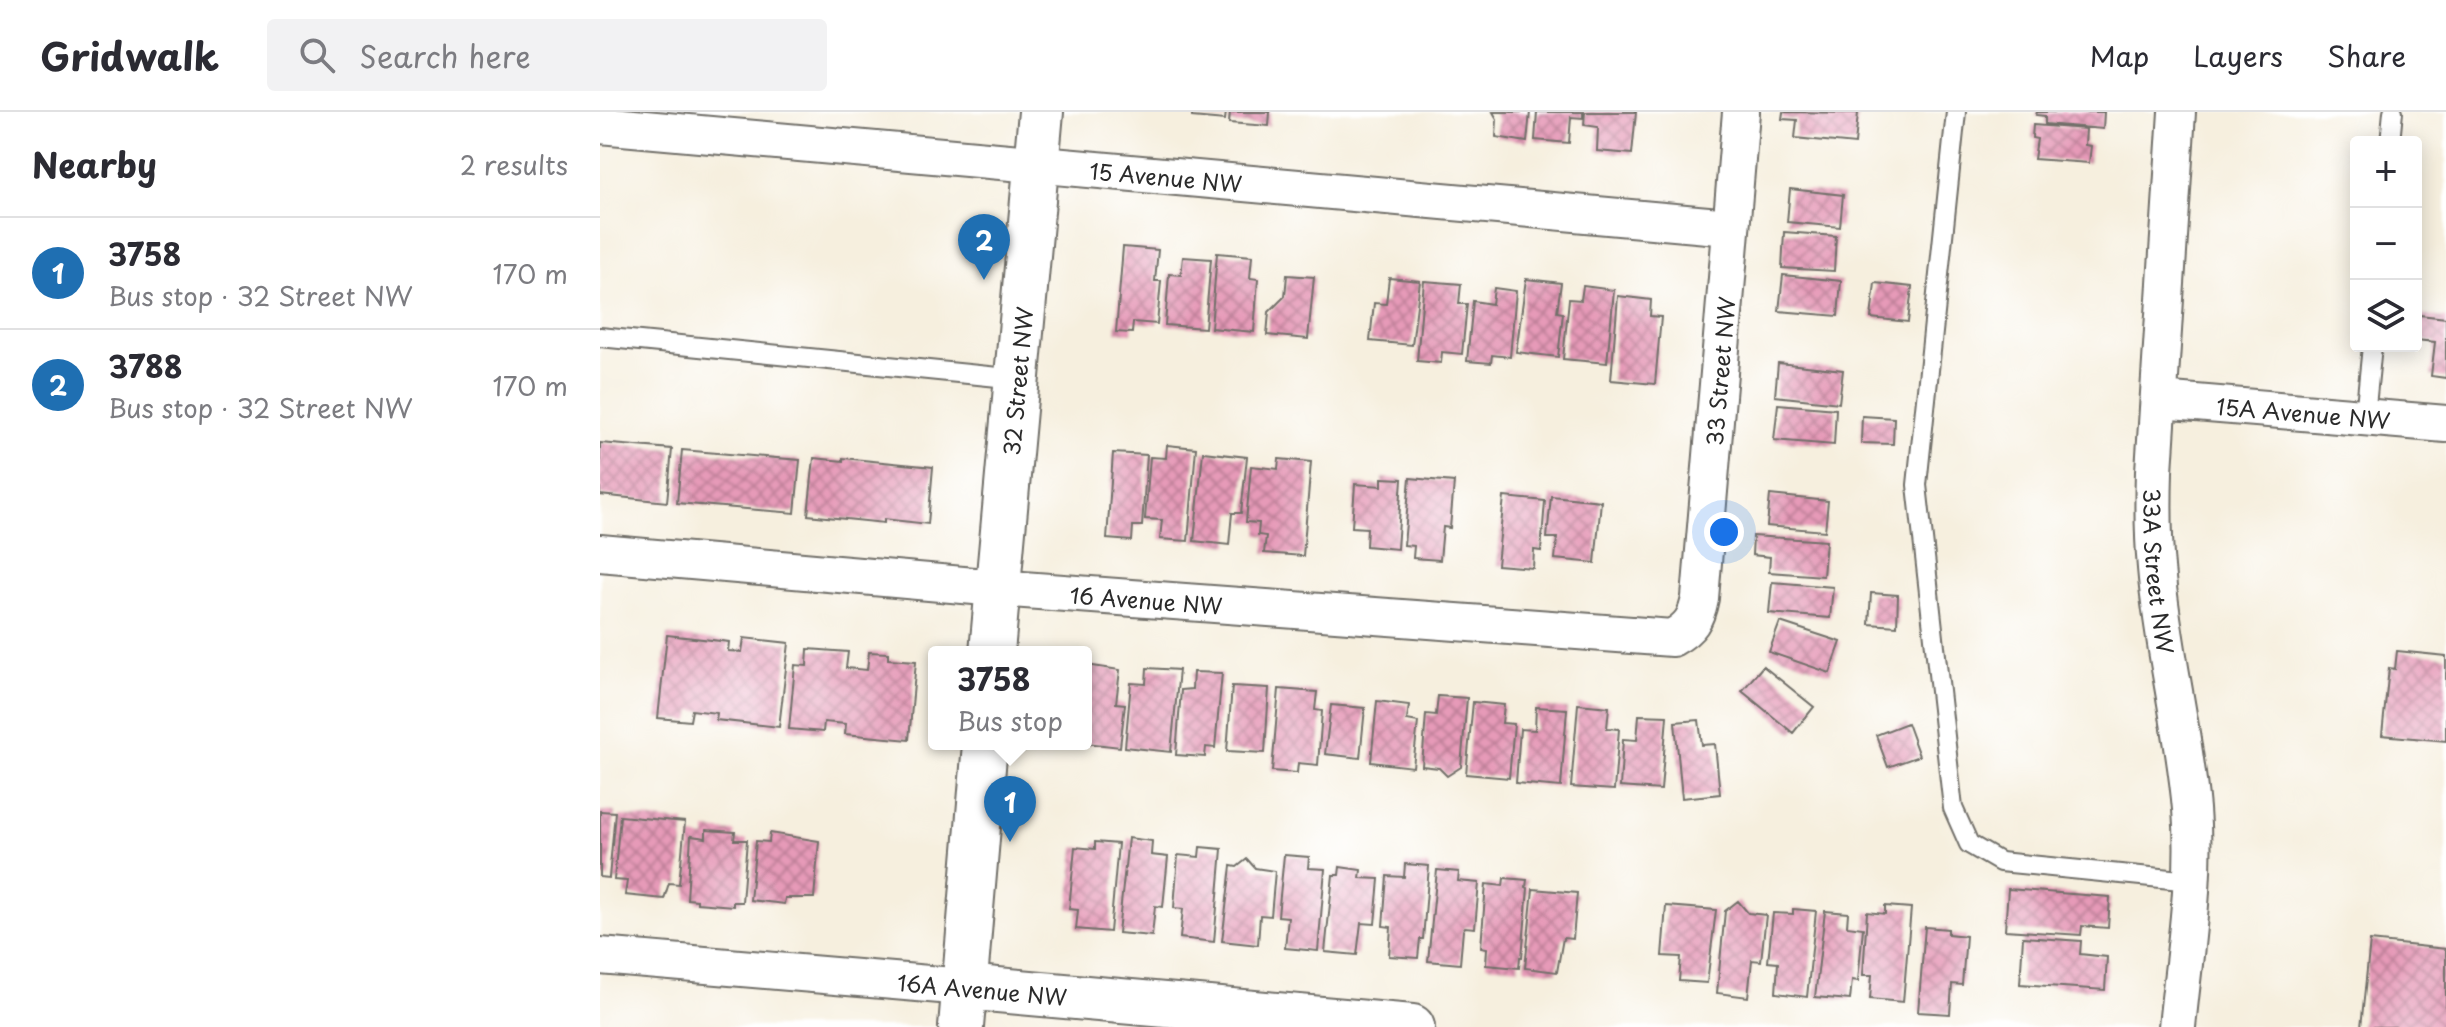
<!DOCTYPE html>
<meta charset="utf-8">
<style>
body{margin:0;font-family:"Playpen Sans",sans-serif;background:#f2f2f3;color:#2b2b33}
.controls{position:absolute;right:24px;top:24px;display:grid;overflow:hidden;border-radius:8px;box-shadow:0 4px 20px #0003}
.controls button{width:72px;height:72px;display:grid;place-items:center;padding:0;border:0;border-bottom:2px solid #e1e1e2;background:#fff;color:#2b2b33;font:40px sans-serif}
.you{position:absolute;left:1124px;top:420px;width:28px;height:28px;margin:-20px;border:6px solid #fff;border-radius:50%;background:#1a73e8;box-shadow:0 0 0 12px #1a73e833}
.badge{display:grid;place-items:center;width:52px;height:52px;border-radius:50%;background:#1f6fb2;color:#fff;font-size:26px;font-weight:700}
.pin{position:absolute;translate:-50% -66px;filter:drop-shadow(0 2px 4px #0008)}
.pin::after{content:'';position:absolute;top:42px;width:28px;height:24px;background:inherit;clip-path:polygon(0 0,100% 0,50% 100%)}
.popup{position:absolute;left:328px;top:534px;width:164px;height:104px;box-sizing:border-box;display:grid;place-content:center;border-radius:8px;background:#fff;filter:drop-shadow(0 2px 6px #0005);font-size:26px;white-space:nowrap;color:#7c7c81}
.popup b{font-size:30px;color:#2b2b33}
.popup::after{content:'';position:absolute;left:50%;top:100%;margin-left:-16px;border:16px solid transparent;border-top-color:#fff}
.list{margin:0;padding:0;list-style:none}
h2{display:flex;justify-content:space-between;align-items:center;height:104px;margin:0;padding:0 32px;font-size:34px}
h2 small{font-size:26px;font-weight:400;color:#7c7c81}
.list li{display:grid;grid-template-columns:52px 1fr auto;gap:24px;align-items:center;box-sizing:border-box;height:112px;padding:0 32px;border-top:2px solid #e1e1e2}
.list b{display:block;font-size:30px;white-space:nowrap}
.list p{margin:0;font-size:26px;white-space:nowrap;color:#7c7c81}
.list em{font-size:26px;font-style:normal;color:#7c7c81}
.icon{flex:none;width:44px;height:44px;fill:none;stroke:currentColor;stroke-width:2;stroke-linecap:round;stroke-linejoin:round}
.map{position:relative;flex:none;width:1846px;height:915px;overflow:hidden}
header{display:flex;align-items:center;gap:48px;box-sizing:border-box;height:112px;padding:0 40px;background:#fff;border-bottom:2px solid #e1e1e2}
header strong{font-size:38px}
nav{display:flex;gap:44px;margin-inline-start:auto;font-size:28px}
.search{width:560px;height:72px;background:#f2f2f3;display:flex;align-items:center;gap:20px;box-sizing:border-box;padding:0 28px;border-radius:8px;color:#7c7c81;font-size:30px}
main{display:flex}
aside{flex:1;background:#fff}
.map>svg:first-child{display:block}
.building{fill:url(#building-cross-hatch)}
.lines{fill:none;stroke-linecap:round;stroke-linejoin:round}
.service-casing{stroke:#72706a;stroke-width:22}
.minor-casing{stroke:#72706a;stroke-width:40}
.tertiary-casing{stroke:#72706a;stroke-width:48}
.service{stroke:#fff;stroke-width:18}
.minor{stroke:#fff;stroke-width:36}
.tertiary{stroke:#fff;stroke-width:44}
.labels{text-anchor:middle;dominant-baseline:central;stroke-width:7;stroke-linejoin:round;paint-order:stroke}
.street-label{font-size:22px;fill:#2b2b2b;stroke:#fff}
</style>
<header>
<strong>Gridwalk</strong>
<div class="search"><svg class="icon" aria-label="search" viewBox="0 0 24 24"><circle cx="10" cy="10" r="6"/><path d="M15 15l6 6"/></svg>Search here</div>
<nav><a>Map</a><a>Layers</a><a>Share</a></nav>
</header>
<main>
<aside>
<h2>Nearby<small>2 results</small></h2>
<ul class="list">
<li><span class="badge">1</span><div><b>3758</b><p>Bus stop · 32 Street NW</p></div><em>170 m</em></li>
<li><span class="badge">2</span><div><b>3788</b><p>Bus stop · 32 Street NW</p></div><em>170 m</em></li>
</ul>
</aside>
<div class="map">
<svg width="1846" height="915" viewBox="0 0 1846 915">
<defs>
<pattern id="building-cross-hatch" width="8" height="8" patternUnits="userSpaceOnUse" patternTransform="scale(2)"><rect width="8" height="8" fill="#e69ab8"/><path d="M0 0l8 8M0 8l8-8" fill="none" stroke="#bb7e96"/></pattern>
</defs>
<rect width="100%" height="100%" fill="#fff"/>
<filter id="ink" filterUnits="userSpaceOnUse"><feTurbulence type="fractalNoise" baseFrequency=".0125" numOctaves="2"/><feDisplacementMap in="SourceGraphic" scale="16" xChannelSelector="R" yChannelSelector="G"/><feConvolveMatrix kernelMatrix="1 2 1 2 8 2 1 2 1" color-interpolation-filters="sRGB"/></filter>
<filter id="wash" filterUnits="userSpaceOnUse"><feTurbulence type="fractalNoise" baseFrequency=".006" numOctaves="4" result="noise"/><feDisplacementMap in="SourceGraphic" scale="32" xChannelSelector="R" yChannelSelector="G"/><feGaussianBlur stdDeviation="1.8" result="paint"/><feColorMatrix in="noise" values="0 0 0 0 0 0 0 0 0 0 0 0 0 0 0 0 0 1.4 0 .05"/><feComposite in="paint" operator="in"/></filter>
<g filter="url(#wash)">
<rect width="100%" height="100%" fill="#f6efde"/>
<g id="blocks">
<path class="building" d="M 592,0 L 626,0 L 625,8 L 592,5 Z
M 630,0 L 670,0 L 669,14 L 629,11 Z
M 893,0 L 930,0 L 927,30 L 896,25 L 897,7 Z
M 937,0 L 983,0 L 983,6 L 971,5 L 969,31 L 935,28 Z
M 985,0 L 1036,0 L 1032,42 L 997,39 L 998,15 L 984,13 Z
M 1183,0 L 1258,1 L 1255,32 L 1195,26 L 1197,8 L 1182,7 Z
M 1437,0 L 1504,0 L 1503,17 L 1445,12 L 1445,4 L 1436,3 Z
M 1433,13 L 1486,17 L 1485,33 L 1491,34 L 1489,51 L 1434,47 L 1437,27 L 1432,26 Z
M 1190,77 L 1243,83 L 1240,115 L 1187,110 Z
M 1184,120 L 1236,124 L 1234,159 L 1182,156 Z
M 523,135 L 558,138 L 555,169 L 561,169 L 557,212 L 533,210 L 532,221 L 516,220 Z
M 617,141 L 652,144 L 650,166 L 658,167 L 654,220 L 611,216 Z
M 583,145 L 611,147 L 605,216 L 565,213 L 569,162 L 581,163 Z
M 687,163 L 714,165 L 708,227 L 667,223 L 669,200 L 685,184 Z
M 1183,163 L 1241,169 L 1238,204 L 1179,199 Z
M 789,166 L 820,169 L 812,233 L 770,229 L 774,191 L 786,192 Z
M 926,167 L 961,171 L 957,200 L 963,201 L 958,245 L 916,240 Z
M 824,169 L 861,172 L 859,192 L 867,192 L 862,242 L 842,240 L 841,251 L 817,249 Z
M 1275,171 L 1312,175 L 1308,210 L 1271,206 Z
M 983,174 L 1014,178 L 1007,251 L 963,247 L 969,187 L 981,188 Z
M 894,176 L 916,179 L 910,245 L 892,243 L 891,251 L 867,249 L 873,189 L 892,192 Z
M 1018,184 L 1051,188 L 1050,204 L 1061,205 L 1055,272 L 1011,268 Z
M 1819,203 L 1846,206 L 1846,266 L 1831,264 L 1835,230 L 1816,228 Z
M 1178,251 L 1243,258 L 1239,291 L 1175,284 Z
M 1178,292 L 1236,297 L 1234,333 L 1174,328 Z
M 1262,304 L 1294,306 L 1293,332 L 1261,331 Z
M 0,331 L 72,337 L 67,390 L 0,383 Z
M 567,333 L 596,336 L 588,429 L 560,427 L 562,408 L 545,407 L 550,345 L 566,346 Z
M 82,338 L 200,348 L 195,401 L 77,391 Z
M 603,340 L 647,345 L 641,401 L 632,401 L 629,433 L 594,429 Z
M 513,341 L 547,343 L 542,414 L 533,414 L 532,429 L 507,427 Z
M 214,346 L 243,349 L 243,346 L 333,355 L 328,412 L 284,407 L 284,411 L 208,403 Z
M 679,347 L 711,350 L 703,444 L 664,441 L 666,424 L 658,423 L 659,411 L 646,410 L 651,354 L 678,357 Z
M 782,366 L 802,367 L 797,437 L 766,434 L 767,416 L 752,415 L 755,372 L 782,374 Z
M 810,366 L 854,370 L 850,416 L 843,415 L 840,448 L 813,446 L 814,434 L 804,433 Z
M 1170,383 L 1228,389 L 1225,419 L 1167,414 Z
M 951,384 L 1001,389 L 995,451 L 955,447 L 957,426 L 947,426 Z
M 904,385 L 945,389 L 941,439 L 934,438 L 933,456 L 897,453 Z
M 1153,424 L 1226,429 L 1223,464 L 1169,460 L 1170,445 L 1152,443 Z
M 1172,470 L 1233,475 L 1230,506 L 1169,501 Z
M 1271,481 L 1298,483 L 1297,514 L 1269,512 Z
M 1180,510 L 1241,530 L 1230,561 L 1169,540 Z
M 67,523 L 129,530 L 128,539 L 142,540 L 144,526 L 189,531 L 179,615 L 116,608 L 117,601 L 92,598 L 90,609 L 58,606 Z
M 208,537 L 248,540 L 246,556 L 267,558 L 269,540 L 288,541 L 288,547 L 316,549 L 309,628 L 245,622 L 246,612 L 224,610 L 223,620 L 189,617 L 195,553 L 207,554 Z
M 1797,539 L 1846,544 L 1846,629 L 1782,623 L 1789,556 L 1795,557 Z
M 486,553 L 520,558 L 516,591 L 525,592 L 520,635 L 486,631 Z
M 1163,554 L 1214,595 L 1193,621 L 1142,579 Z
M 547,556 L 579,558 L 571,640 L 525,635 L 531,571 L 546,572 Z
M 593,560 L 622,561 L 615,636 L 606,635 L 605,645 L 576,643 L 581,578 L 592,577 Z
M 632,574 L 669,576 L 665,641 L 627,639 Z
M 679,577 L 717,580 L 715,598 L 722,599 L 718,653 L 698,651 L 697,661 L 672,659 Z
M 838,584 L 867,586 L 861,655 L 847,664 L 839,656 L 822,654 L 826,602 L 836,603 Z
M 777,589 L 809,593 L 807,608 L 818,610 L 813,655 L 771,650 Z
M 873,590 L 904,593 L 902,611 L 914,612 L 909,666 L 866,662 Z
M 978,592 L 1009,595 L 1007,616 L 1019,617 L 1014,678 L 971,675 Z
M 731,593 L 765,596 L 760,646 L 725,642 Z
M 936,595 L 967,597 L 961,675 L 916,671 L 920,617 L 935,618 Z
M 1039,603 L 1067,604 L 1061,678 L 1020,675 L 1023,627 L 1037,628 Z
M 1099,608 L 1102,633 L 1115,632 L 1120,682 L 1082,686 L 1075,610 Z
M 1307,611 L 1319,644 L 1288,655 L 1276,623 Z
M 0,699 L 15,700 L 9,766 L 0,765 Z
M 20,704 L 85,710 L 79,772 L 69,771 L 64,787 L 25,783 L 27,769 L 14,768 Z
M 106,718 L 135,720 L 134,728 L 147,728 L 142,790 L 133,790 L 133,794 L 97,791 L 97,788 L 87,787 L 91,724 L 106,726 Z
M 170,721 L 219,729 L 214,786 L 185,786 L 184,792 L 150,788 L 156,729 L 169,730 Z
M 528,726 L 552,729 L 551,743 L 568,745 L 563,795 L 555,794 L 552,824 L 518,821 Z
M 495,730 L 518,732 L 510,820 L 476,817 L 478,798 L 469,797 L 475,735 L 495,737 Z
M 600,735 L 622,737 L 614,830 L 580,826 L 583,797 L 574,796 L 578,743 L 599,745 Z
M 684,743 L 709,745 L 708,756 L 725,757 L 718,839 L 685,836 L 688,805 L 678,804 Z
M 647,747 L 655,756 L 675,759 L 671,804 L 660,803 L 658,833 L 622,829 L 631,754 L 637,755 Z
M 805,752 L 829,754 L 823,827 L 820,827 L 818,846 L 789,844 L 791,815 L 783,814 L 787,764 L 804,765 Z
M 740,755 L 761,758 L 760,766 L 779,767 L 775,812 L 761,811 L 757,843 L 725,840 L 733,763 L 739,763 Z
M 837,758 L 859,760 L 858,769 L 879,771 L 875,816 L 865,815 L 863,818 L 860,852 L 828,849 Z
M 904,766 L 927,768 L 926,775 L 928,776 L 922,845 L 920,845 L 919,856 L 886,853 L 887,836 L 881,835 L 886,772 L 903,774 Z
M 933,777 L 977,781 L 973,827 L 963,826 L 957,860 L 925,856 Z
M 1408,777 L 1510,785 L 1508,816 L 1482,814 L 1481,823 L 1405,818 Z
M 1138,789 L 1148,801 L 1166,803 L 1161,849 L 1152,848 L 1148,885 L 1117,881 L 1125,799 Z
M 1066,794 L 1116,798 L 1107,871 L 1079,869 L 1081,845 L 1062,844 Z
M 1285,794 L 1311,796 L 1303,890 L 1270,887 L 1272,863 L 1263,863 L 1267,800 L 1285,802 Z
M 1193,797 L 1216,799 L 1207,885 L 1176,881 L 1178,851 L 1168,850 L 1173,801 L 1193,802 Z
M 1225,799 L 1248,801 L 1247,814 L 1263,816 L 1258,869 L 1252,868 L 1250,888 L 1215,885 Z
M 1325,815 L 1348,817 L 1348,822 L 1366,824 L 1362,873 L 1352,872 L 1350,902 L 1318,900 Z
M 1423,825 L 1481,829 L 1480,842 L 1507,845 L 1505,878 L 1420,872 Z
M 1770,829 L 1846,837 L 1846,915 L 1761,915 Z"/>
</g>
</g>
<g filter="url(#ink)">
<use href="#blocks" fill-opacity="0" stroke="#72706a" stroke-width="2"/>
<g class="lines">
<defs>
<path id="service" d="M 1356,0 L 1317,373 L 1353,696 L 1369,732 L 1400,750 L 1591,769
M 1790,30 L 1793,0
M 0,225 L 418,267
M 1765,304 L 1772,234"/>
<g id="minor">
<path id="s1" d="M 1577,0 L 1554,359 C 1553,391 1553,424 1556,456 C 1563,537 1584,616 1591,697 C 1597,769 1584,843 1577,915"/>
<path id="s2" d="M 0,13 L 1130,115"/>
<path id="s3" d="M 1560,288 L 1846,312"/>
<path id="s4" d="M 0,441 L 397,476 L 1072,526 C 1090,516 1096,507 1100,486 L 1141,0"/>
<path d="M 0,844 L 364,875"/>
</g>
<g id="tertiary">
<path id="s5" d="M 392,540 L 441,0"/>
<path d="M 364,875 L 812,915"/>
<path d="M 361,915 L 385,632"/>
</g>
</defs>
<use href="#service" class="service-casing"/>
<use href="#minor" class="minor-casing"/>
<use href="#tertiary" class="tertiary-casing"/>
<use href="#service" class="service"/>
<use href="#minor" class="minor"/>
<use href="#tertiary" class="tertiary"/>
</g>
</g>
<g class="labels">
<g class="street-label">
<text stroke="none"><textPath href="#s2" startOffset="568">15 Avenue NW</textPath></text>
<text stroke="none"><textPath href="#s4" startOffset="1354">33 Street NW</textPath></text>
<text stroke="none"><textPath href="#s5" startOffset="272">32 Street NW</textPath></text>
<text stroke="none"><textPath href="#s3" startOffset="144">15A Avenue NW</textPath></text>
<text stroke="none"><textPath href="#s1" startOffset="460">33A Street NW</textPath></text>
<text stroke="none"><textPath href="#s4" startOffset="548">16 Avenue NW</textPath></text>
<text transform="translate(382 877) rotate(5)">16A Avenue NW</text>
</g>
</g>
</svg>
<div class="controls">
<button>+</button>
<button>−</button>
<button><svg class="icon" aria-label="layers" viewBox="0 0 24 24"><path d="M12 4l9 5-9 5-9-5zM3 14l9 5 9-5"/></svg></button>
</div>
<div class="you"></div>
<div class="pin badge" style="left:410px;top:730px">1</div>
<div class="popup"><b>3758</b>Bus stop</div>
<div class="pin badge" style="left:384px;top:168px">2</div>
</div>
</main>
